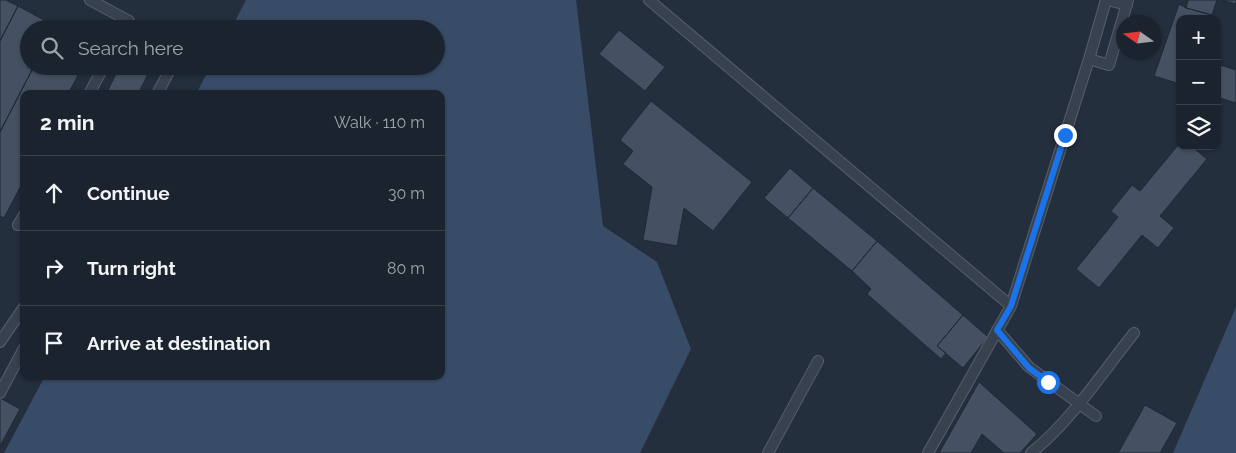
<!DOCTYPE html>
<meta charset="utf-8">
<style>
body{margin:0;font-family:Raleway,sans-serif;background:#242b36;color:#f1f3f6}
.controls{position:absolute;right:15px;top:15px;display:grid;overflow:hidden;border-radius:10px;box-shadow:0 1px 4px #0004}
.controls button{width:45px;height:45px;display:grid;place-items:center;padding:0;border:0;border-bottom:1px solid #39404a;background:#1b232e;color:#f1f3f6;font:25px sans-serif}
.compass{position:absolute;left:1116px;top:15px;width:45px;height:45px;border-radius:50%;background:#1b232e;box-shadow:0 1px 4px #0004;rotate:284deg}
.stop{position:absolute;width:15px;height:15px;margin:-11px;border:4px solid #1a73e8;border-radius:50%;background:#fff}
.stop.end{background:#1a73e8;border-color:#fff;box-shadow:0 1px 5px #0008}
.list{margin:0;padding:0;list-style:none}
h2{display:flex;justify-content:space-between;align-items:center;height:65px;margin:0;padding:0 20px;font-size:21px}
h2 small{font-size:16px;font-weight:400;color:#a0a4aa}
.list li{display:grid;grid-template-columns:32px 1fr auto;gap:15px;align-items:center;box-sizing:border-box;height:75px;padding:0 20px;border-top:1px solid #39404a}
.list b{display:block;font-size:19px;white-space:nowrap}
.list em{font-size:16px;font-style:normal;color:#a0a4aa}
.icon{flex:none;width:28px;height:28px;fill:none;stroke:currentColor;stroke-width:2;stroke-linecap:round;stroke-linejoin:round}
.map{position:relative;flex:none;width:1236px;height:453px;overflow:hidden}
.search{position:absolute;background:#1b232e;box-shadow:0 1px 4px #0004;left:20px;top:20px;width:425px;height:55px;display:flex;align-items:center;gap:12px;box-sizing:border-box;padding:0 18px;border-radius:28px;color:#a0a4aa;font-size:19px}
.panel{position:absolute;background:#1b232e;box-shadow:0 1px 4px #0004;left:20px;top:90px;width:425px;height:290px;border-radius:10px}
.map>svg:first-child{display:block}
.water{fill:#394c67}
.building{fill:#455162;stroke:#1f2835}
.lines{fill:none;stroke-linecap:round;stroke-linejoin:round}
.service-casing{stroke:#565f6c;stroke-width:12}
.service{stroke:#38414e;stroke-width:10}
.route{stroke:#1a73e8;stroke-width:6}
</style>
<div class="map">
<svg width="1236" height="453" viewBox="0 0 1236 453">
<rect width="100%" height="100%" fill="#242f3e"/>
<path class="water" d="M 246,0 L 576,0 L 603,226 L 657,262 L 691,349 L 640,453 L 4,453 L 45,376 L 441,376 L 441,94 L 196,94 L 211,66 L 436,66 L 436,29 L 231,29 Z
M 1236,307 L 1236,453 L 1173,453 Z"/>
<path class="building" d="M 0,0 L 6,0 L 18,6 L 0,41 Z
M 1188,0 L 1217,0 L 1212,15 L 1186,8 Z
M 1222,0 L 1236,0 L 1236,4 Z
M 1179,4 L 1186,8 L 1212,15 L 1211,19 L 1180,19 L 1180,84 L 1154,76 Z
M 18,6 L 55,26 L 53,29 L 29,29 L 29,66 L 34,66 L 0,132 L 0,41 Z
M 619,30 L 665,67 L 645,91 L 599,54 Z
M 1217,64 L 1236,70 L 1236,103 L 1217,97 Z
M 34,66 L 83,66 L 68,94 L 24,94 L 24,180 L 4,218 L 0,216 L 0,132 Z
M 120,66 L 138,66 L 149,72 L 138,94 L 106,94 Z
M 651,101 L 752,182 L 713,231 L 684,208 L 677,246 L 643,240 L 652,187 L 623,164 L 633,151 L 620,140 Z
M 1180,143 L 1180,146 L 1191,146 L 1207,159 L 1160,216 L 1174,228 L 1158,248 L 1142,235 L 1099,288 L 1076,269 L 1118,217 L 1111,211 L 1132,185 L 1140,191 Z
M 790,168 L 813,188 L 788,218 L 764,198 Z
M 813,188 L 877,241 L 852,271 L 788,218 Z
M 877,241 L 963,315 L 937,346 L 946,353 L 941,359 L 867,294 L 871,289 L 852,271 Z
M 963,315 L 988,337 L 963,368 L 937,346 Z
M 979,382 L 1037,434 L 1020,453 L 1004,453 L 982,434 L 971,453 L 939,453 Z
M 0,398 L 20,409 L 0,446 Z
M 1145,405 L 1177,423 L 1160,453 L 1118,453 Z"/>
<g class="lines">
<defs>
<path id="service" d="M 90,0 L 129,21 L 124,29
M 649,0 L 1011,306
M 1108,0 L 1127,5
M 1089,59 L 1109,65 L 1128,0
M 89,94 L 104,66
M 157,94 L 172,66
M 18,225 L 24,215
M 997,330 L 1029,367 L 1096,416
M 0,342 L 24,307
M 0,393 L 24,348
M 768,453 L 818,361
M 928,453 L 1011,306 L 1089,59 L 1106,0
M 1031,453 C 1071,421 1102,373 1134,333"/>
</defs>
<use href="#service" class="service-casing"/>
<use href="#service" class="service"/>
</g>
<g class="lines">
<path class="route" d="M 1048,382 L 1029,368 L 997,330 L 1011,306 L 1065,135"/>
</g>
</svg>
<div class="controls">
<button>+</button>
<button>−</button>
<button><svg class="icon" aria-label="layers" viewBox="0 0 24 24"><path d="M12 4l9 5-9 5-9-5zM3 14l9 5 9-5"/></svg></button>
</div>
<svg class="compass" viewBox="-18 -18 36 36"><path d="M0-13l5 13h-10z" fill="#e53935"/><path d="M0 13l5-13h-10z" fill="#a0a4aa"/></svg>
<div class="stop" style="left:1048px;top:382px"></div>
<div class="stop end" style="left:1065px;top:135px"></div>
<div class="search"><svg class="icon" aria-label="search" viewBox="0 0 24 24"><circle cx="10" cy="10" r="6"/><path d="M15 15l6 6"/></svg>Search here</div>
<section class="panel">
<h2>2 min<small>Walk · 110 m</small></h2>
<ul class="list">
<li><svg class="icon" aria-label="ahead" viewBox="0 0 24 24"><path d="M12 20V5M6 11l6-6 6 6"/></svg><div><b>Continue</b></div><em>30 m</em></li>
<li><svg class="icon" aria-label="right" viewBox="0 0 24 24"><path d="M7 20v-9h11M14 6l5 5-5 5"/></svg><div><b>Turn right</b></div><em>80 m</em></li>
<li><svg class="icon" aria-label="arrive" viewBox="0 0 24 24"><path d="M6 21V4h12l-3 4 3 4H6"/></svg><div><b>Arrive at destination</b></div></li>
</ul>
</section>
</div>
